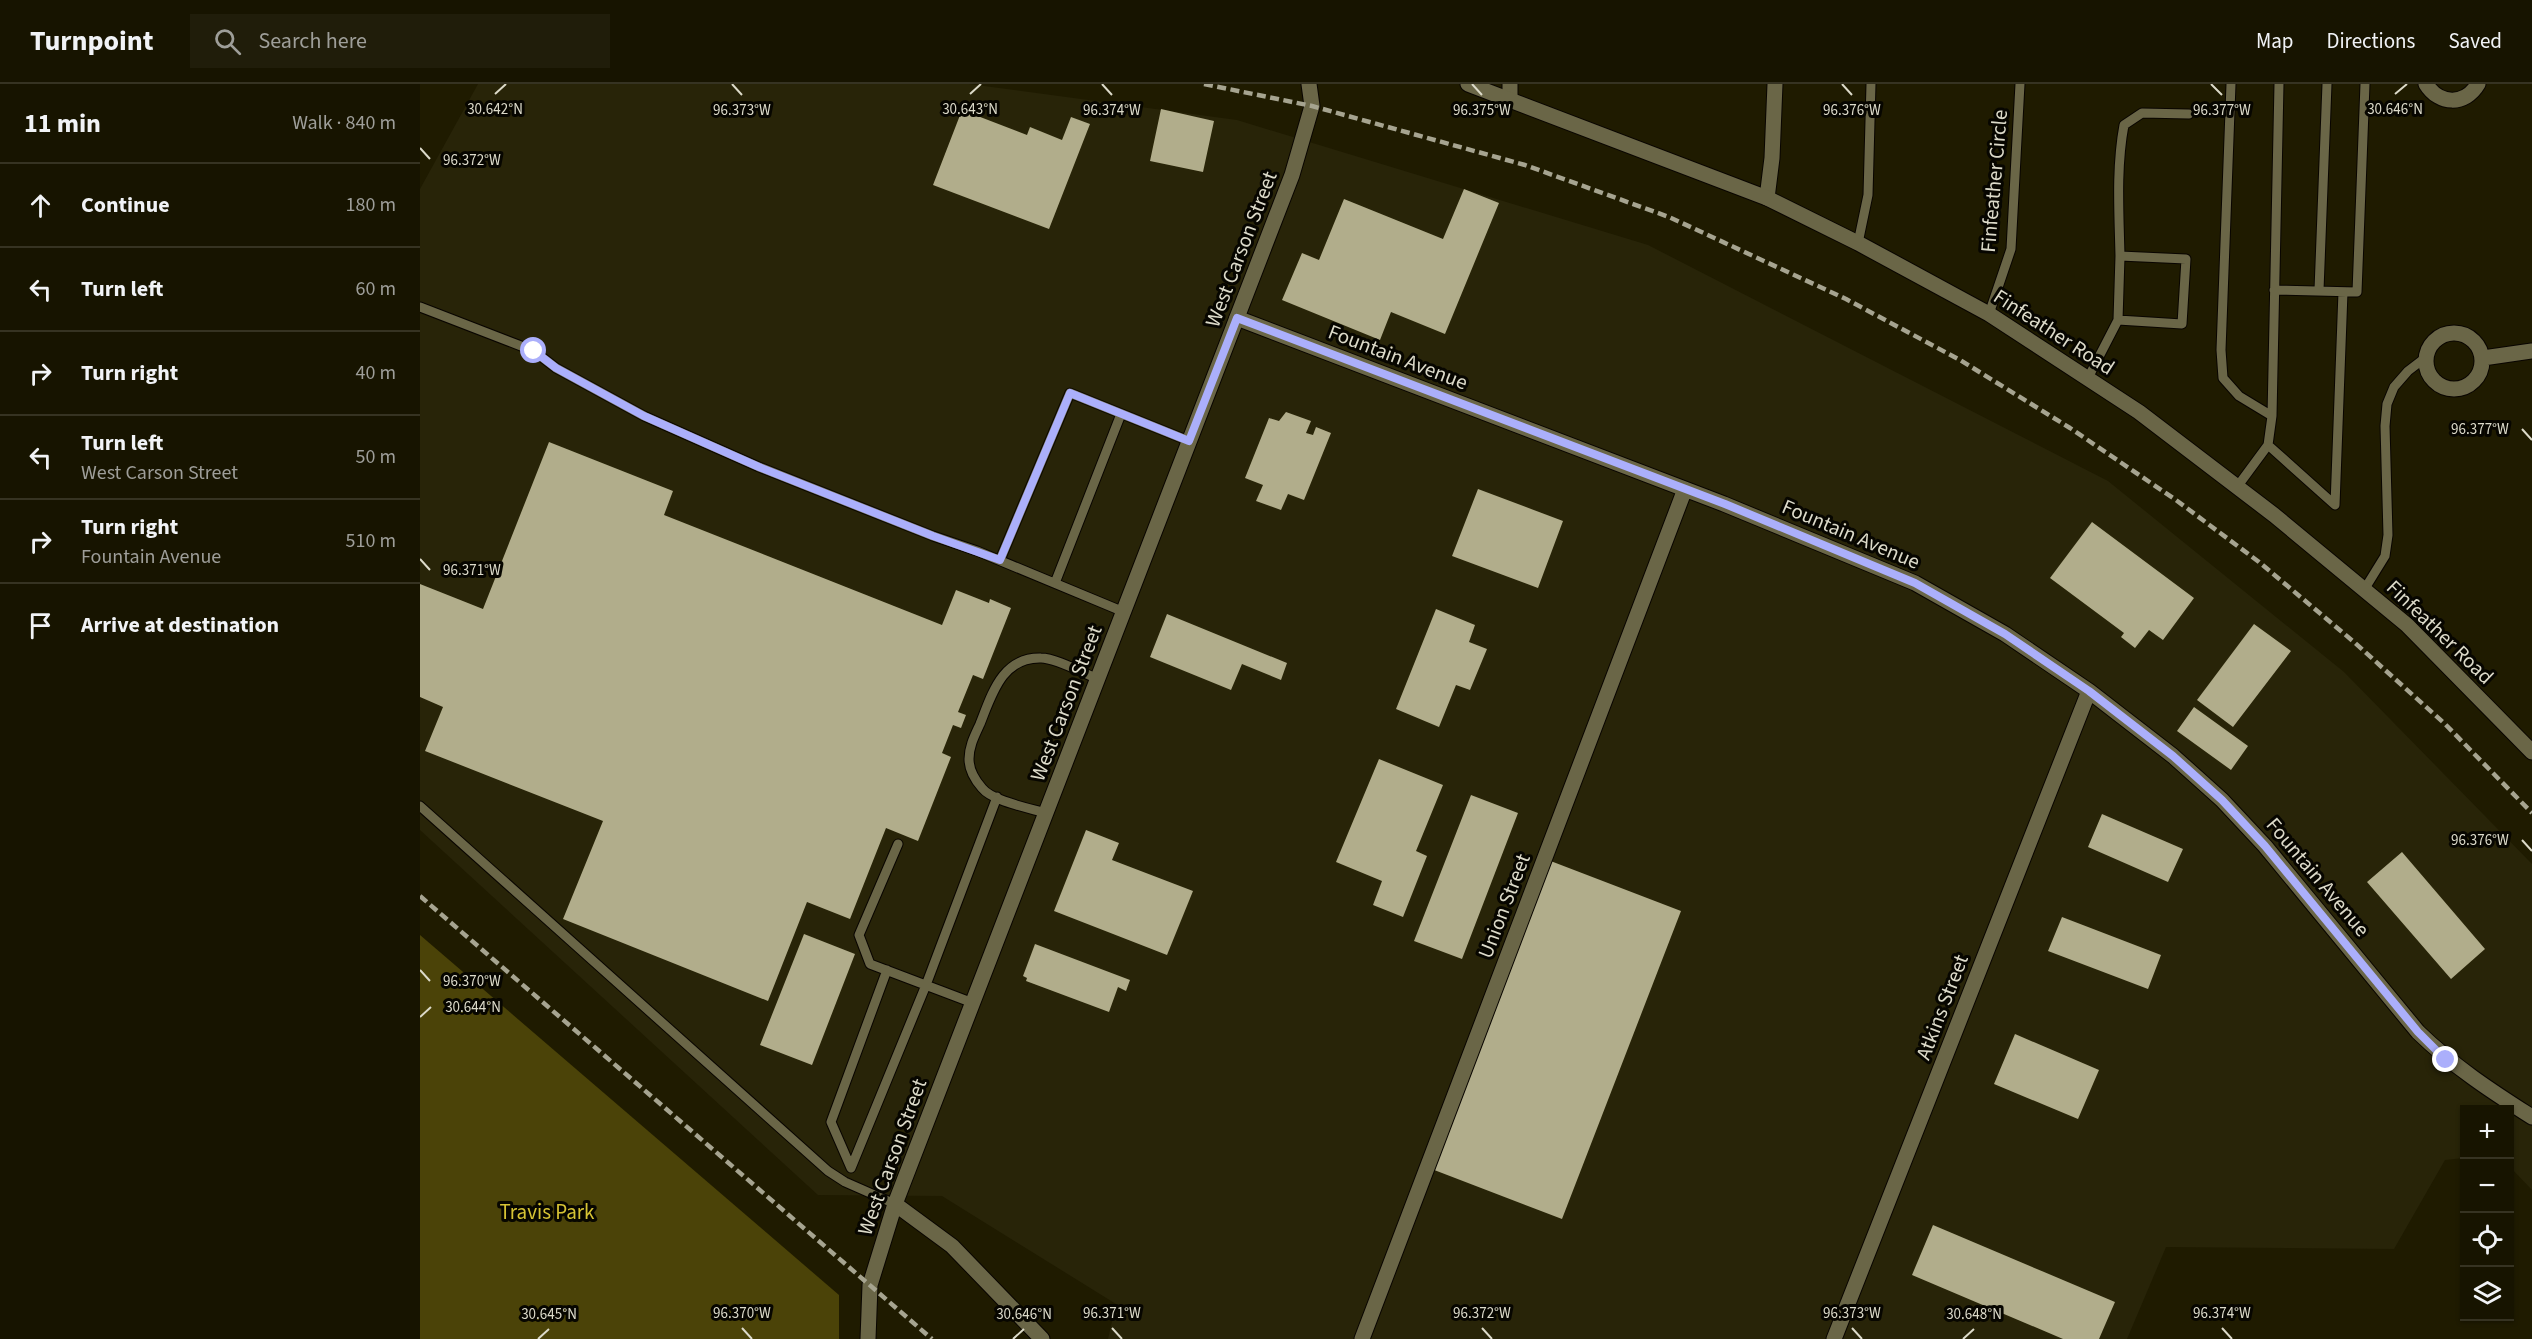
<!DOCTYPE html>
<meta charset="utf-8">
<style>
body{margin:0;font-family:"Source Sans 3",sans-serif;background:#201d0a;color:#f1f3f6}
.controls{position:absolute;right:18px;bottom:18px;display:grid;overflow:hidden;border-radius:0px;box-shadow:0 2px 4px #0004}
.controls button{width:54px;height:54px;display:grid;place-items:center;padding:0;border:0;border-bottom:2px solid #363322;background:#171400;color:#f1f3f6;font:30px sans-serif}
.stop{position:absolute;width:18px;height:18px;margin:-14px;border:4px solid #abaffb;border-radius:50%;background:#fff}
.stop.end{background:#abaffb;border-color:#fff;box-shadow:0 2px 6px #0008}
.list{margin:0;padding:0;list-style:none}
h2{display:flex;justify-content:space-between;align-items:center;height:78px;margin:0;padding:0 24px;font-size:26px}
h2 small{font-size:20px;font-weight:400;color:#9e9e99}
.list li{display:grid;grid-template-columns:39px 1fr auto;gap:18px;align-items:center;box-sizing:border-box;height:84px;padding:0 24px;border-top:2px solid #363322}
.list b{display:block;font-size:22px;white-space:nowrap}
.list p{margin:0;font-size:20px;white-space:nowrap;color:#9e9e99}
.list em{font-size:20px;font-style:normal;color:#9e9e99}
.icon{flex:none;width:33px;height:33px;fill:none;stroke:currentColor;stroke-width:2;stroke-linecap:round;stroke-linejoin:round}
.map{position:relative;flex:none;width:2112px;height:1255px;overflow:hidden}
header{display:flex;align-items:center;gap:36px;box-sizing:border-box;height:84px;padding:0 30px;background:#171400;border-bottom:2px solid #363322}
header strong{font-size:28px}
nav{display:flex;gap:33px;margin-inline-start:auto;font-size:21px}
.search{width:420px;height:54px;background:#201d0a;display:flex;align-items:center;gap:15px;box-sizing:border-box;padding:0 21px;border-radius:0px;color:#9e9e99;font-size:22px}
main{display:flex}
aside{flex:1;background:#171400}
.map>svg:first-child{display:block}
.built{fill:#282408}
.green{fill:#4b4308}
.building{fill:#b1ad8b}
.lines{fill:none;stroke-linecap:round;stroke-linejoin:round}
.service-casing{stroke:#090500;stroke-width:11}
.minor-casing{stroke:#090500;stroke-width:17}
.tertiary-casing{stroke:#090500;stroke-width:17}
.service{stroke:#6a6647;stroke-width:9}
.minor{stroke:#6a6647;stroke-width:15}
.tertiary{stroke:#6a6647;stroke-width:15}
.rail{stroke:#a6a490;stroke-width:4.5;stroke-dasharray:9 4.5;stroke-linecap:butt}
.route{stroke:#abaffb;stroke-width:8}
.ticks{fill:none;stroke:#dcdac9;stroke-width:2}
.labels{text-anchor:middle;dominant-baseline:central;stroke-width:6;stroke-linejoin:round;paint-order:stroke}
.street-label{font-size:21px;fill:#dcdac9;stroke:#070600}
.park-label{font-size:21px;fill:#d6c334;stroke:#070600}
.ticks-label{font-size:15px;text-anchor:middle;fill:#dcdac9;stroke:#070600;stroke-width:6;stroke-linejoin:round;paint-order:stroke}
</style>
<header>
<strong>Turnpoint</strong>
<div class="search"><svg class="icon" aria-label="search" viewBox="0 0 24 24"><circle cx="10" cy="10" r="6"/><path d="M15 15l6 6"/></svg>Search here</div>
<nav><a>Map</a><a>Directions</a><a>Saved</a></nav>
</header>
<main>
<aside>
<h2>11 min<small>Walk · 840 m</small></h2>
<ul class="list">
<li><svg class="icon" aria-label="ahead" viewBox="0 0 24 24"><path d="M12 20V5M6 11l6-6 6 6"/></svg><div><b>Continue</b></div><em>180 m</em></li>
<li><svg class="icon" aria-label="left" viewBox="0 0 24 24"><path d="M17 20v-9H6M10 6l-5 5 5 5"/></svg><div><b>Turn left</b></div><em>60 m</em></li>
<li><svg class="icon" aria-label="right" viewBox="0 0 24 24"><path d="M7 20v-9h11M14 6l5 5-5 5"/></svg><div><b>Turn right</b></div><em>40 m</em></li>
<li><svg class="icon" aria-label="left" viewBox="0 0 24 24"><path d="M17 20v-9H6M10 6l-5 5 5 5"/></svg><div><b>Turn left</b><p>West Carson Street</p></div><em>50 m</em></li>
<li><svg class="icon" aria-label="right" viewBox="0 0 24 24"><path d="M7 20v-9h11M14 6l5 5-5 5"/></svg><div><b>Turn right</b><p>Fountain Avenue</p></div><em>510 m</em></li>
<li><svg class="icon" aria-label="arrive" viewBox="0 0 24 24"><path d="M6 21V4h12l-3 4 3 4H6"/></svg><div><b>Arrive at destination</b></div></li>
</ul>
</aside>
<div class="map">
<svg width="2112" height="1255" viewBox="0 0 2112 1255">
<rect width="100%" height="100%" fill="#1f1b00"/>
<path class="built" d="M 58,0 L 549,0 L 817,36 L 1228,161 L 1688,397 L 1924,588 L 2112,780 L 2112,1106 L 2090,1083 L 2090,1026 L 2044,1026 L 2044,1074 L 2025,1076 L 1974,1165 L 1746,1163 L 1707,1255 L 688,1255 L 696,1220 L 522,1112 L 398,1111 L 0,746 L 0,105 Z"/>
<path class="green" d="M 0,851 L 419,1211 L 419,1255 L 0,1255 Z"/>
<path class="building" d="M 741,25 L 794,37 L 783,88 L 730,77 Z
M 542,26 L 607,51 L 610,43 L 642,56 L 651,33 L 670,40 L 629,145 L 513,101 Z
M 1044,105 L 1079,119 L 1025,250 L 971,228 L 960,256 L 862,216 L 882,169 L 899,176 L 924,115 L 1023,155 Z
M 866,328 L 891,337 L 886,349 L 893,351 L 896,343 L 911,349 L 884,416 L 868,410 L 861,426 L 836,417 L 843,401 L 825,394 L 849,334 L 859,337 Z
M 129,358 L 253,407 L 244,431 L 522,541 L 536,506 L 569,519 L 570,515 L 591,524 L 563,595 L 553,591 L 538,628 L 546,631 L 541,644 L 533,641 L 522,669 L 531,673 L 498,757 L 466,744 L 430,835 L 387,818 L 348,917 L 143,835 L 183,737 L 5,667 L 23,623 L 0,613 L 0,500 L 63,525 Z
M 1058,405 L 1143,437 L 1118,504 L 1032,472 Z
M 1672,438 L 1774,514 L 1743,556 L 1729,546 L 1715,564 L 1701,553 L 1704,549 L 1630,494 Z
M 1016,525 L 1055,541 L 1049,558 L 1067,565 L 1050,606 L 1036,601 L 1019,643 L 976,625 Z
M 747,530 L 867,579 L 861,596 L 822,580 L 811,606 L 730,573 Z
M 1834,540 L 1871,567 L 1813,643 L 1777,616 Z
M 1774,623 L 1828,662 L 1811,686 L 1757,647 Z
M 959,675 L 1023,701 L 996,767 L 1007,772 L 983,833 L 953,821 L 962,797 L 916,778 Z
M 1051,711 L 1098,729 L 1042,875 L 994,857 Z
M 1682,730 L 1763,765 L 1748,798 L 1668,763 Z
M 666,746 L 699,759 L 692,776 L 773,807 L 747,871 L 634,827 Z
M 1982,768 L 2065,865 L 2031,895 L 1947,798 Z
M 1128,776 L 1261,827 L 1142,1135 L 1009,1084 Z
M 1642,833 L 1741,871 L 1728,905 L 1628,867 Z
M 384,850 L 435,870 L 392,981 L 340,961 Z
M 615,860 L 710,896 L 706,907 L 698,903 L 689,928 L 606,897 L 607,894 L 603,892 Z
M 1595,950 L 1679,986 L 1658,1035 L 1574,1000 Z
M 1513,1141 L 1695,1218 L 1679,1255 L 1643,1255 L 1492,1191 Z"/>
<g class="lines">
<defs>
<path id="service" d="M 1811,0 L 1801,266 L 1803,294 L 1819,312 L 1852,332
M 1438,159 L 1448,111 L 1451,0
M 1700,172 C 1699,128 1696,84 1704,41 L 1722,29 L 1769,30
M 1854,206 L 1937,208 L 1945,0
M 1899,206 L 1907,0
M 0,223 L 114,267 L 136,284 L 224,332 L 339,383 L 513,452 L 557,467 L 704,528
M 1569,230 L 1591,165 L 1600,0
M 1668,294 L 1698,236 L 1762,240 L 1766,175 L 1700,172 L 1698,236
M 1848,361 L 1915,421
M 1817,403 L 1848,361 L 1852,332 L 1859,0
M 1915,421 L 1923,208
M 580,476 L 650,309 L 769,357
M 635,499 L 701,330
M 1944,506 L 1965,472 L 1968,451 L 1965,342 L 1967,320 L 1974,303 L 1988,287 L 2005,274
M 0,722 L 408,1087 L 425,1098 L 475,1120
M 626,729 C 609,724 572,717 562,704 C 555,696 549,685 549,675 C 549,662 555,651 560,640 C 572,610 582,573 621,574 C 636,574 663,589 678,595
M 478,760 L 439,851 L 450,880 L 553,919
M 467,886 L 411,1038 L 431,1084 L 506,901 L 577,713"/>
<path id="minor" d="M 2006,0 C 2019,21 2045,22 2058,0
M 1090,14 L 1090,0
M 1347,114 L 1352,74 L 1355,0
M 817,234 L 1304,420 L 1495,499 L 1585,550 L 1669,607 L 1753,672 L 1802,716 L 1845,762 L 1998,948 C 2033,982 2071,1007 2112,1033
M2006 277a28 28 0 1 1 56 0a28 28 0 1 1-56 0Z
M 2063,274 L 2112,267
M 475,1120 L 532,1162 L 622,1255
M 942,1255 L 1265,405
M 1414,1255 L 1669,607"/>
<path id="tertiary" d="M 1048,0 L 1347,114 L 1438,159 L 1569,230 L 1719,328 L 1854,431 L 1987,541 L 2112,668
M 448,1255 L 450,1201 L 475,1120 L 872,91 L 892,22 L 889,0"/>
</defs>
<use href="#service" class="service-casing"/>
<use href="#minor" class="minor-casing"/>
<use href="#tertiary" class="tertiary-casing"/>
<use href="#service" class="service"/>
<use href="#minor" class="minor"/>
<use href="#tertiary" class="tertiary"/>
<path class="rail" d="M 784,0 L 892,22 L 1105,81 L 1249,133 L 1426,215 L 1540,276 L 1650,344 L 1756,416 L 1839,478 L 1934,558 L 2025,640 L 2112,729
M 0,812 L 512,1255"/>
</g>
<g class="lines">
<path class="route" d="M 114,267 L 136,284 L 224,332 L 339,383 L 513,452 L 580,476 L 650,309 L 769,357 L 817,234 L 1305,420 L 1495,499 L 1585,550 L 1669,607 L 1753,672 L 1802,716 L 1845,762 L 1998,948 L 2026,976"/>
</g>
<path class="ticks" d="M 312,0 L 322,11M 682,0 L 692,11M 1052,0 L 1062,11M 1422,0 L 1432,11M 1791,0 L 1802,11M 75,10 L 86,0M 550,10 L 561,0M 1975,10 L 1987,0M 0,64 L 10,75M 2102,345 L 2112,356M 0,475 L 10,486M 2102,756 L 2112,767M 0,886 L 10,897M 0,933 L 11,923M 322,1244 L 332,1255M 692,1244 L 702,1255M 1062,1244 L 1072,1255M 1432,1244 L 1442,1255M 1802,1244 L 1812,1255M 118,1255 L 129,1245M 593,1255 L 604,1245M 1543,1255 L 1554,1245"/>
<g class="labels">
<g class="street-label">
<text transform="translate(1574 97) rotate(-85)">Finfeather Circle</text>
<text transform="translate(821 165) rotate(-69)">West Carson Street</text>
<text transform="translate(1634 248) rotate(33)">Finfeather Road</text>
<text transform="translate(978 273) rotate(21)">Fountain Avenue</text>
<text transform="translate(1431 450) rotate(23)">Fountain Avenue</text>
<text transform="translate(2020 548) rotate(44)">Finfeather Road</text>
<text transform="translate(646 619) rotate(-69)">West Carson Street</text>
<text transform="translate(1898 793) rotate(50)">Fountain Avenue</text>
<text transform="translate(1084 822) rotate(-69)">Union Street</text>
<text transform="translate(1522 923) rotate(-69)">Atkins Street</text>
<text transform="translate(472 1073) rotate(-70)">West Carson Street</text>
</g>
<g class="park-label">
<text x="127" y="1128">Travis Park</text>
</g>
</g>
<g class="ticks-label">
<text x="75" y="30">30.642°N</text>
<text x="550" y="30">30.643°N</text>
<text x="1975" y="30">30.646°N</text>
<text x="322" y="31">96.373°W</text>
<text x="692" y="31">96.374°W</text>
<text x="1062" y="31">96.375°W</text>
<text x="1432" y="31">96.376°W</text>
<text x="1802" y="31">96.377°W</text>
<text x="52" y="81">96.372°W</text>
<text x="2060" y="350">96.377°W</text>
<text x="52" y="491">96.371°W</text>
<text x="2060" y="761">96.376°W</text>
<text x="52" y="902">96.370°W</text>
<text x="53" y="928">30.644°N</text>
<text x="322" y="1234">96.370°W</text>
<text x="692" y="1234">96.371°W</text>
<text x="1062" y="1234">96.372°W</text>
<text x="1432" y="1234">96.373°W</text>
<text x="1802" y="1234">96.374°W</text>
<text x="129" y="1235">30.645°N</text>
<text x="604" y="1235">30.646°N</text>
<text x="1554" y="1235">30.648°N</text>
</g>
</svg>
<div class="controls">
<button>+</button>
<button>−</button>
<button><svg class="icon" aria-label="locate" viewBox="0 0 24 24"><circle cx="12" cy="12" r="6"/><path d="M12 2v4M12 18v4M2 12h4M18 12h4"/></svg></button>
<button><svg class="icon" aria-label="layers" viewBox="0 0 24 24"><path d="M12 4l9 5-9 5-9-5zM3 14l9 5 9-5"/></svg></button>
</div>
<div class="stop" style="left:114px;top:267px"></div>
<div class="stop end" style="left:2026px;top:976px"></div>
</div>
</main>
